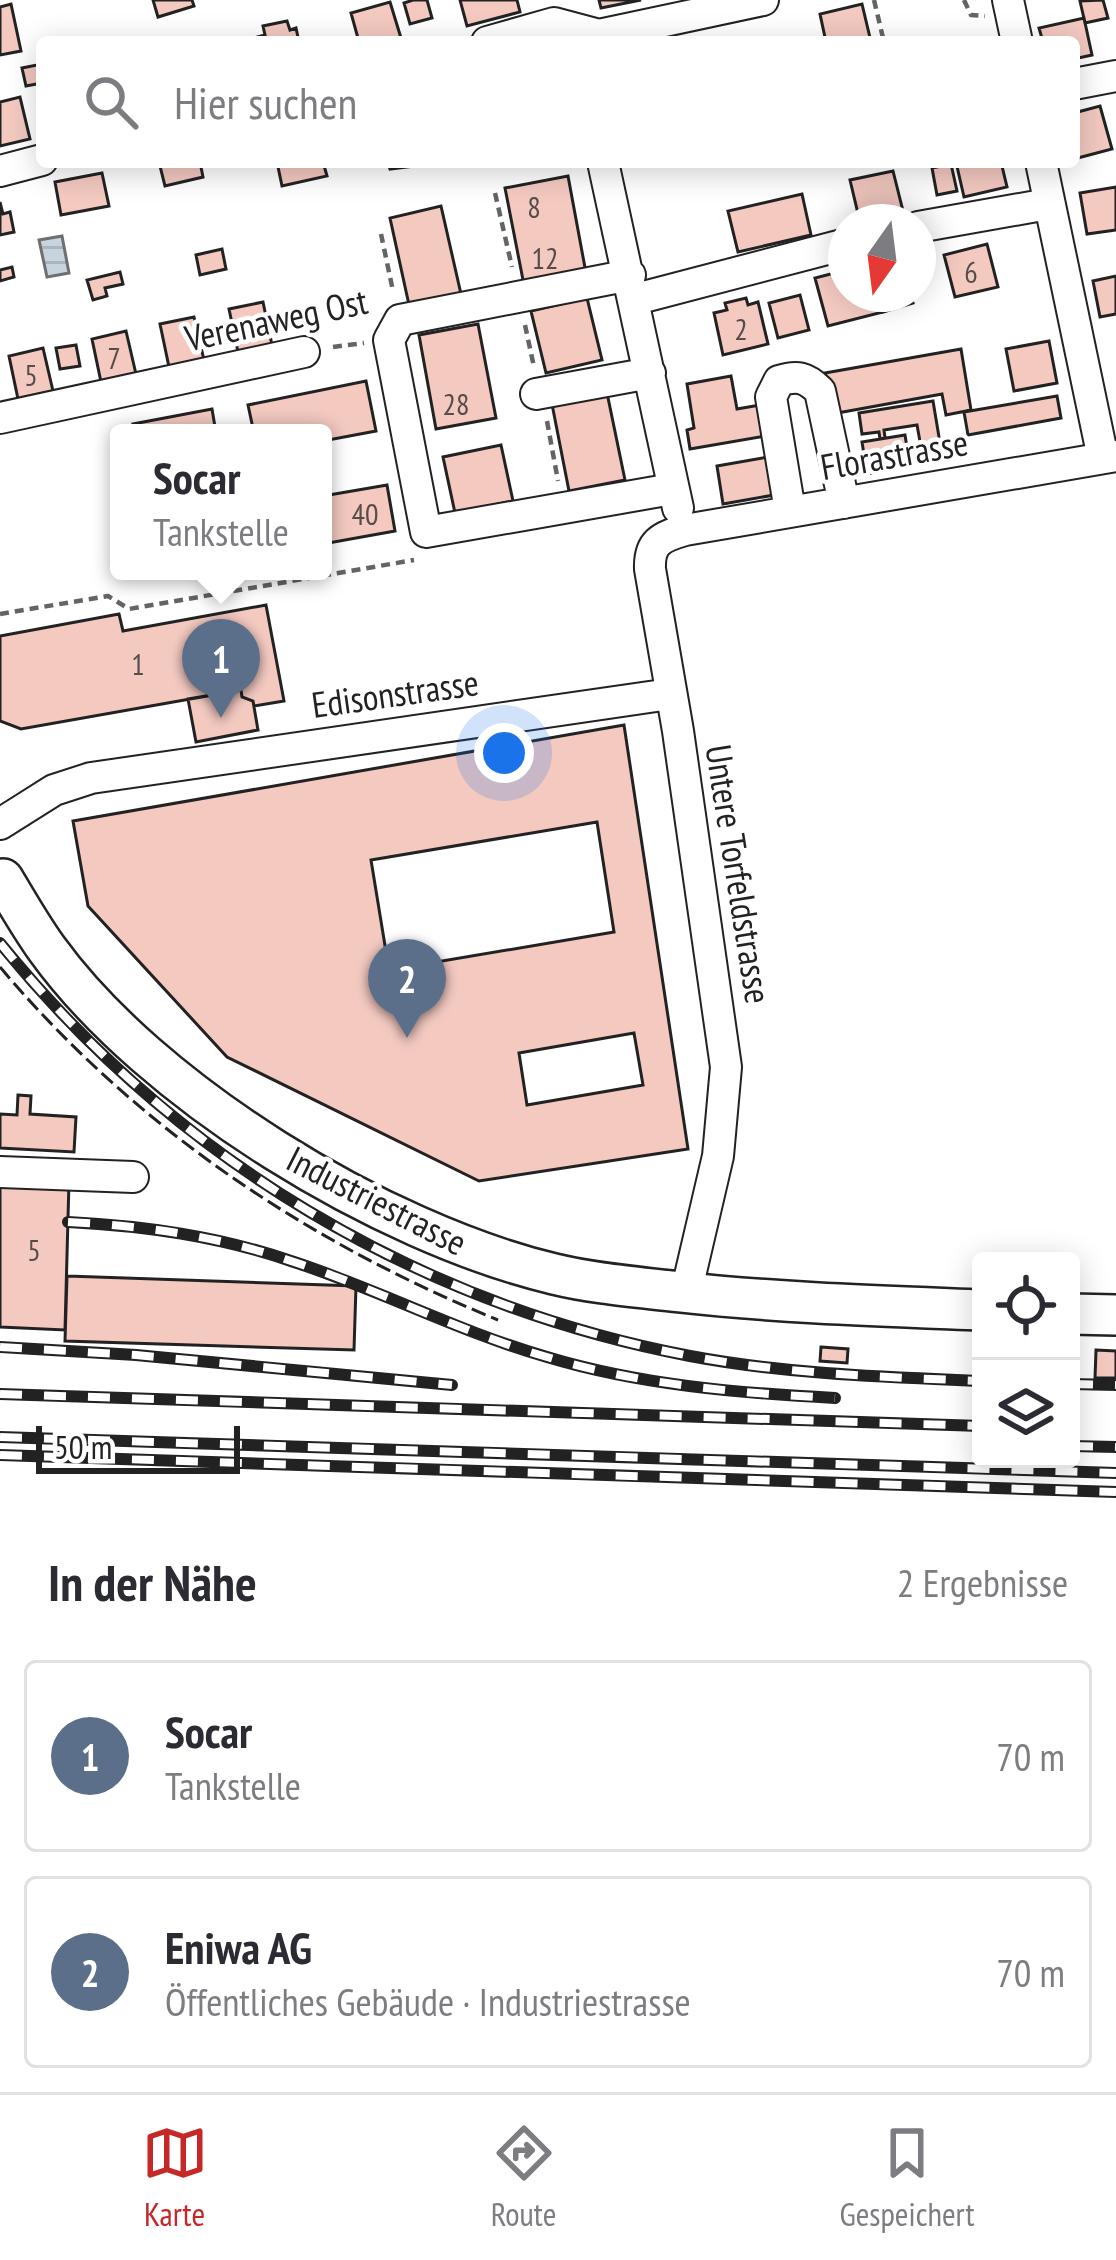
<!DOCTYPE html>
<html lang="de">
<meta charset="utf-8">
<style>
body{margin:0;font-family:"PT Sans Narrow",sans-serif;background:#f7f7f7;color:#2b2b33}
.controls{position:absolute;right:36px;bottom:36px;display:grid;overflow:hidden;border-radius:12px;box-shadow:0 6px 30px #0003}
.controls button{width:108px;height:108px;display:grid;place-items:center;padding:0;border:0;border-bottom:3px solid #e1e1e2;background:#fff;color:#2b2b33;font:60px sans-serif}
.compass{position:absolute;left:828px;top:204px;width:108px;height:108px;border-radius:50%;background:#fff;box-shadow:0 6px 30px #0003;rotate:194deg}
.scale{position:absolute;left:36px;bottom:30px;width:204px;box-sizing:border-box;padding-left:12px;border:6px solid #222;border-top:0;font-size:33px;line-height:42px;white-space:nowrap;color:#222;-webkit-text-stroke:9px #fff;paint-order:stroke}
.you{position:absolute;left:504px;top:753px;width:42px;height:42px;margin:-30px;border:9px solid #fff;border-radius:50%;background:#1a73e8;box-shadow:0 0 0 18px #1a73e833}
.badge{display:grid;place-items:center;width:78px;height:78px;border-radius:50%;background:#c62828;color:#fff;font-size:39px;font-weight:700}
.pin{position:absolute;translate:-50% -99px;filter:drop-shadow(0 3px 6px #0008)}
.pin::after{content:'';position:absolute;top:63px;width:42px;height:36px;background:inherit;clip-path:polygon(0 0,100% 0,50% 100%)}
.popup{position:absolute;left:110px;top:424px;width:222px;height:156px;box-sizing:border-box;display:grid;place-content:center;border-radius:12px;background:#fff;filter:drop-shadow(0 3px 9px #0005);font-size:39px;white-space:nowrap;color:#7c7c81}
.popup b{font-size:45px;color:#2b2b33}
.popup::after{content:'';position:absolute;left:50%;top:100%;margin-left:-24px;border:24px solid transparent;border-top-color:#fff}
.list{margin:0;padding:0;list-style:none}
h2{display:flex;justify-content:space-between;align-items:center;height:156px;margin:0;padding:0 48px;font-size:51px}
h2 small{font-size:39px;font-weight:400;color:#7c7c81}
.list li{display:grid;grid-template-columns:78px 1fr auto;gap:36px;align-items:center;box-sizing:border-box;height:192px;margin:0 24px 24px;padding:0 24px;border:3px solid #e1e1e2;border-radius:12px}
.list b{display:block;font-size:45px;white-space:nowrap}
.list p{margin:0;font-size:39px;white-space:nowrap;color:#7c7c81}
.list em{font-size:39px;font-style:normal;color:#7c7c81}
.icon{flex:none;width:66px;height:66px;fill:none;stroke:currentColor;stroke-width:2;stroke-linecap:round;stroke-linejoin:round}
.map{position:relative;flex:none;width:1116px;height:1504px;overflow:hidden}
.search{position:absolute;background:#fff;box-shadow:0 6px 30px #0003;left:36px;right:36px;top:36px;height:132px;display:flex;align-items:center;gap:30px;box-sizing:border-box;padding:0 42px;border-radius:12px;color:#7c7c81;font-size:45px}
.sheet{height:588px;background:#fff}
nav{display:flex;justify-content:space-around;align-items:center;box-sizing:border-box;height:168px;border-top:3px solid #e1e1e2;background:#fff;font-size:33px;color:#7c7c81}
nav a{display:grid;justify-items:center;gap:6px}
nav .on{color:#c62828}
.map>svg:first-child{display:block}
.water{fill:url(#water-rules);stroke:#6f6f6f;stroke-width:3}
.building{fill:#f3c9c0;stroke:#222;stroke-width:3;fill-rule:evenodd}
.lines{fill:none;stroke-linecap:round;stroke-linejoin:round}
.minor-casing{stroke:#222;stroke-width:34}
.major-casing{stroke:#222;stroke-width:44}
.path{stroke:#646464;stroke-width:4.5;stroke-dasharray:9 6;stroke-linecap:butt}
.minor{stroke:#fff;stroke-width:30}
.major{stroke:#fff;stroke-width:39}
.rail-casing{stroke:#222;stroke-width:12}
.rail{stroke:#fff;stroke-width:8;stroke-dasharray:22;stroke-linecap:butt}
.fence{stroke:#222;stroke-width:3;stroke-dasharray:15 6;stroke-linecap:butt}
.labels{text-anchor:middle;dominant-baseline:central;stroke-width:9;stroke-linejoin:round;paint-order:stroke}
.number-label{font-size:30px;fill:#564c4a}
.street-label{font-size:36px;fill:#222;stroke:#fff}
</style>
<div class="map">
<svg width="1116" height="1504" viewBox="0 0 1116 1504">
<defs>
<pattern id="water-rules" width="6" height="5" patternUnits="userSpaceOnUse" patternTransform="scale(3)"><rect width="6" height="5" fill="#c7d3dd"/><path d="M0 2.5h6" fill="none" stroke="#abb5bd"/></pattern>
</defs>
<rect width="100%" height="100%" fill="#fff"/>
<path class="water" d="M 62,236 L 69,273 L 47,277 L 39,240 Z"/>
<path class="building" d="M 153,0 L 192,0 L 194,6 L 158,17 Z
M 413,0 L 427,0 L 432,18 L 410,24 L 404,3 Z
M 460,0 L 517,0 L 520,12 L 467,26 Z
M 599,0 L 641,0 L 601,8 Z
M 1103,0 L 1108,18 L 1085,23 L 1080,1 Z
M 390,2 L 401,38 L 359,42 L 351,13 Z
M 11,4 L 21,51 L 0,55 L 0,7 Z
M 862,4 L 871,42 L 826,42 L 820,14 Z
M 1084,18 L 1092,55 L 1074,59 L 1074,42 L 1043,42 L 1039,28 Z
M 287,21 L 290,30 L 296,28 L 299,42 L 258,42 L 257,37 L 265,35 L 263,26 Z
M 42,64 L 42,83 L 26,86 L 22,68 Z
M 20,97 L 30,139 L 0,146 L 0,102 Z
M 1100,106 L 1112,149 L 1074,159 L 1074,113 Z
M 159,162 L 200,162 L 203,177 L 165,186 Z
M 277,162 L 323,162 L 327,176 L 282,186 Z
M 388,162 L 447,162 L 390,169 Z
M 956,162 L 1001,162 L 1007,187 L 964,197 Z
M 951,164 L 957,191 L 937,195 L 932,168 Z
M 893,171 L 904,215 L 860,222 L 850,180 Z
M 102,173 L 109,206 L 61,215 L 55,182 Z
M 568,176 L 586,273 L 524,285 L 505,188 Z
M 1116,187 L 1116,230 L 1087,234 L 1080,193 Z
M 802,194 L 811,235 L 738,252 L 728,211 Z
M 0,202 L 3,214 L 10,212 L 14,232 L 0,235 Z
M 441,206 L 463,303 L 411,314 L 390,218 Z
M 987,244 L 998,287 L 955,297 L 944,255 Z
M 222,249 L 226,269 L 200,275 L 196,255 Z
M 12,267 L 14,277 L 0,281 L 0,270 Z
M 846,270 L 846,294 L 878,294 L 883,312 L 828,326 L 815,278 Z
M 120,272 L 123,284 L 105,288 L 107,296 L 93,300 L 87,280 Z
M 1116,276 L 1116,314 L 1100,317 L 1093,281 Z
M 878,294 L 910,294 L 913,303 L 883,312 Z
M 800,295 L 809,330 L 778,338 L 769,303 Z
M 587,298 L 602,360 L 546,373 L 531,311 Z
M 746,298 L 748,305 L 758,302 L 768,344 L 723,355 L 714,313 L 727,310 L 725,303 Z
M 263,302 L 272,345 L 238,352 L 229,309 Z
M 194,317 L 204,360 L 169,367 L 160,324 Z
M 478,324 L 496,418 L 436,429 L 419,335 Z
M 126,331 L 136,374 L 101,382 L 92,339 Z
M 1049,341 L 1057,383 L 1014,391 L 1006,349 Z
M 76,345 L 80,366 L 60,369 L 56,348 Z
M 43,348 L 53,391 L 18,399 L 9,356 Z
M 961,349 L 971,410 L 946,415 L 942,394 L 832,414 L 825,373 Z
M 731,376 L 737,409 L 760,405 L 765,436 L 690,449 L 687,430 L 694,428 L 687,384 Z
M 366,381 L 376,431 L 323,441 L 323,433 L 254,433 L 248,405 Z
M 606,388 L 625,480 L 569,491 L 551,399 Z
M 1057,396 L 1061,418 L 968,435 L 964,412 Z
M 933,401 L 940,443 L 921,447 L 917,425 L 884,430 L 885,438 L 880,439 L 879,432 L 862,434 L 859,413 Z
M 212,409 L 216,433 L 135,433 L 133,424 Z
M 905,435 L 910,466 L 867,474 L 862,442 Z
M 501,445 L 513,501 L 455,513 L 443,457 Z
M 768,457 L 774,495 L 723,504 L 717,466 Z
M 387,485 L 395,531 L 323,544 L 323,496 Z
M 266,605 L 284,701 L 254,706 L 253,701 L 242,697 L 241,690 L 21,729 L 0,721 L 0,636 L 119,614 L 123,631 Z
M 241,690 L 242,697 L 253,701 L 258,730 L 196,742 L 188,699 Z
M 624,725 L 688,1149 L 479,1181 L 227,1057 L 88,906 L 73,821 ZM 597,822 L 614,932 L 389,970 L 371,860 ZM 634,1033 L 643,1085 L 527,1105 L 519,1053 Z
M 18,1095 L 31,1096 L 30,1114 L 76,1117 L 74,1152 L 0,1148 L 0,1114 L 17,1115 Z
M 0,1178 L 69,1181 L 65,1330 L 0,1327 Z
M 67,1276 L 356,1286 L 354,1350 L 65,1341 Z
M 821,1347 L 848,1349 L 847,1363 L 820,1361 Z
M 1096,1350 L 1116,1351 L 1116,1378 L 1095,1378 Z"/>
<g class="lines">
<defs>
<path id="minor" d="M 1008,0 L 1017,42
M 487,42 L 554,23 L 599,35 L 763,0
M 1074,84 L 1116,76
M 603,162 L 678,508
M 1041,162 L 1103,458
M 0,171 L 42,160
M 918,227 L 1048,204
M 630,275 L 400,320 L 389,340 L 426,532 L 672,489
M 636,299 L 846,244
M 536,394 L 650,373
M 0,418 L 304,352
M 790,511 L 771,397 L 779,381 C 797,375 806,377 820,391 L 844,503
M 0,824 L 54,790 L 91,778 L 670,694
M 0,1172 L 133,1177
M 686,1293 L 718,1156 L 726,1067 L 678,731 L 650,569 C 649,542 661,537 685,530 L 1116,456"/>
<path id="major" d="M 3,879 C 17,902 31,927 47,949 C 151,1093 382,1233 554,1274 C 595,1284 638,1287 680,1292 C 780,1303 880,1306 981,1310
M 1071,1314 L 1116,1315"/>
</defs>
<use href="#minor" class="minor-casing"/>
<use href="#major" class="major-casing"/>
<path class="path" d="M 874,0 L 884,42
M 964,0 L 971,15 L 985,16
M 495,193 L 512,267
M 381,234 L 393,291
M 525,325 L 534,367
M 333,347 L 364,343
M 547,421 L 558,481
M 0,614 L 108,596 L 129,609 L 414,560"/>
<use href="#minor" class="minor"/>
<use href="#major" class="major"/>
<defs>
<path id="rail" d="M 0,943 C 175,1159 417,1304 690,1356 C 786,1374 884,1377 981,1381
M 68,1222 C 145,1226 218,1236 291,1261 C 378,1289 459,1332 547,1357 C 640,1385 738,1393 835,1398
M 0,1347 L 136,1355 L 452,1385
M 1071,1384 L 1116,1385
M 0,1394 L 981,1426
M 0,1437 L 1116,1473
M 1071,1446 L 1116,1447
M 0,1455 L 1116,1492"/>
</defs>
<use href="#rail" class="rail-casing"/>
<use href="#rail" class="rail"/>
<path class="fence" d="M 0,967 C 135,1127 305,1241 498,1320"/>
</g>
<g class="labels">
<g class="number-label">
<text x="534" y="206">8</text>
<text x="545" y="257">12</text>
<text x="971" y="271">6</text>
<text x="741" y="328">2</text>
<text x="114" y="357">7</text>
<text x="31" y="374">5</text>
<text x="456" y="403">28</text>
<text x="365" y="513">40</text>
<text x="138" y="663">1</text>
<text x="34" y="1249">5</text>
</g>
<g class="street-label">
<text transform="translate(276 319) rotate(-12)">Verenaweg Ost</text>
<text transform="translate(894 454) rotate(-10)">Florastrasse</text>
<text transform="translate(395 693) rotate(-8)">Edisonstrasse</text>
<text transform="translate(739 874) rotate(81)">Untere Torfeldstrasse</text>
<text transform="translate(377 1200) rotate(27)">Industriestrasse</text>
</g>
</g>
</svg>
<div class="controls">
<button><svg class="icon" aria-label="locate" viewBox="0 0 24 24"><circle cx="12" cy="12" r="6"/><path d="M12 2v4M12 18v4M2 12h4M18 12h4"/></svg></button>
<button><svg class="icon" aria-label="layers" viewBox="0 0 24 24"><path d="M12 4l9 5-9 5-9-5zM3 14l9 5 9-5"/></svg></button>
</div>
<svg class="compass" viewBox="-18 -18 36 36"><path d="M0-13l5 13h-10z" fill="#e53935"/><path d="M0 13l5-13h-10z" fill="#7c7c81"/></svg>
<div class="scale">50 m</div>
<div class="you"></div>
<div class="pin badge" style="left:221px;top:718px;background:#5c6f8a">1</div>
<div class="popup"><b>Socar</b>Tankstelle</div>
<div class="pin badge" style="left:407px;top:1038px;background:#5c6f8a">2</div>
<div class="search"><svg class="icon" aria-label="search" viewBox="0 0 24 24"><circle cx="10" cy="10" r="6"/><path d="M15 15l6 6"/></svg>Hier suchen</div>
</div>
<section class="sheet">
<h2>In der Nähe<small>2 Ergebnisse</small></h2>
<ul class="list">
<li><span class="badge" style="background:#5c6f8a">1</span><div><b>Socar</b><p>Tankstelle</p></div><em>70 m</em></li>
<li><span class="badge" style="background:#5c6f8a">2</span><div><b>Eniwa AG</b><p>Öffentliches Gebäude · Industriestrasse</p></div><em>70 m</em></li>
</ul>
</section>
<nav>
<a class="on"><svg class="icon" aria-label="map" viewBox="0 0 24 24"><path d="M3 6l6-2 6 2 6-2v14l-6 2-6-2-6 2zM9 4v14M15 6v14"/></svg>Karte</a>
<a><svg class="icon" aria-label="directions" viewBox="0 0 24 24"><path d="M12 3l9 9-9 9-9-9zM9 14v-3h6M13 9l2 2-2 2"/></svg>Route</a>
<a><svg class="icon" aria-label="saved" viewBox="0 0 24 24"><path d="M7 4h10v16l-5-4-5 4z"/></svg>Gespeichert</a>
</nav>
